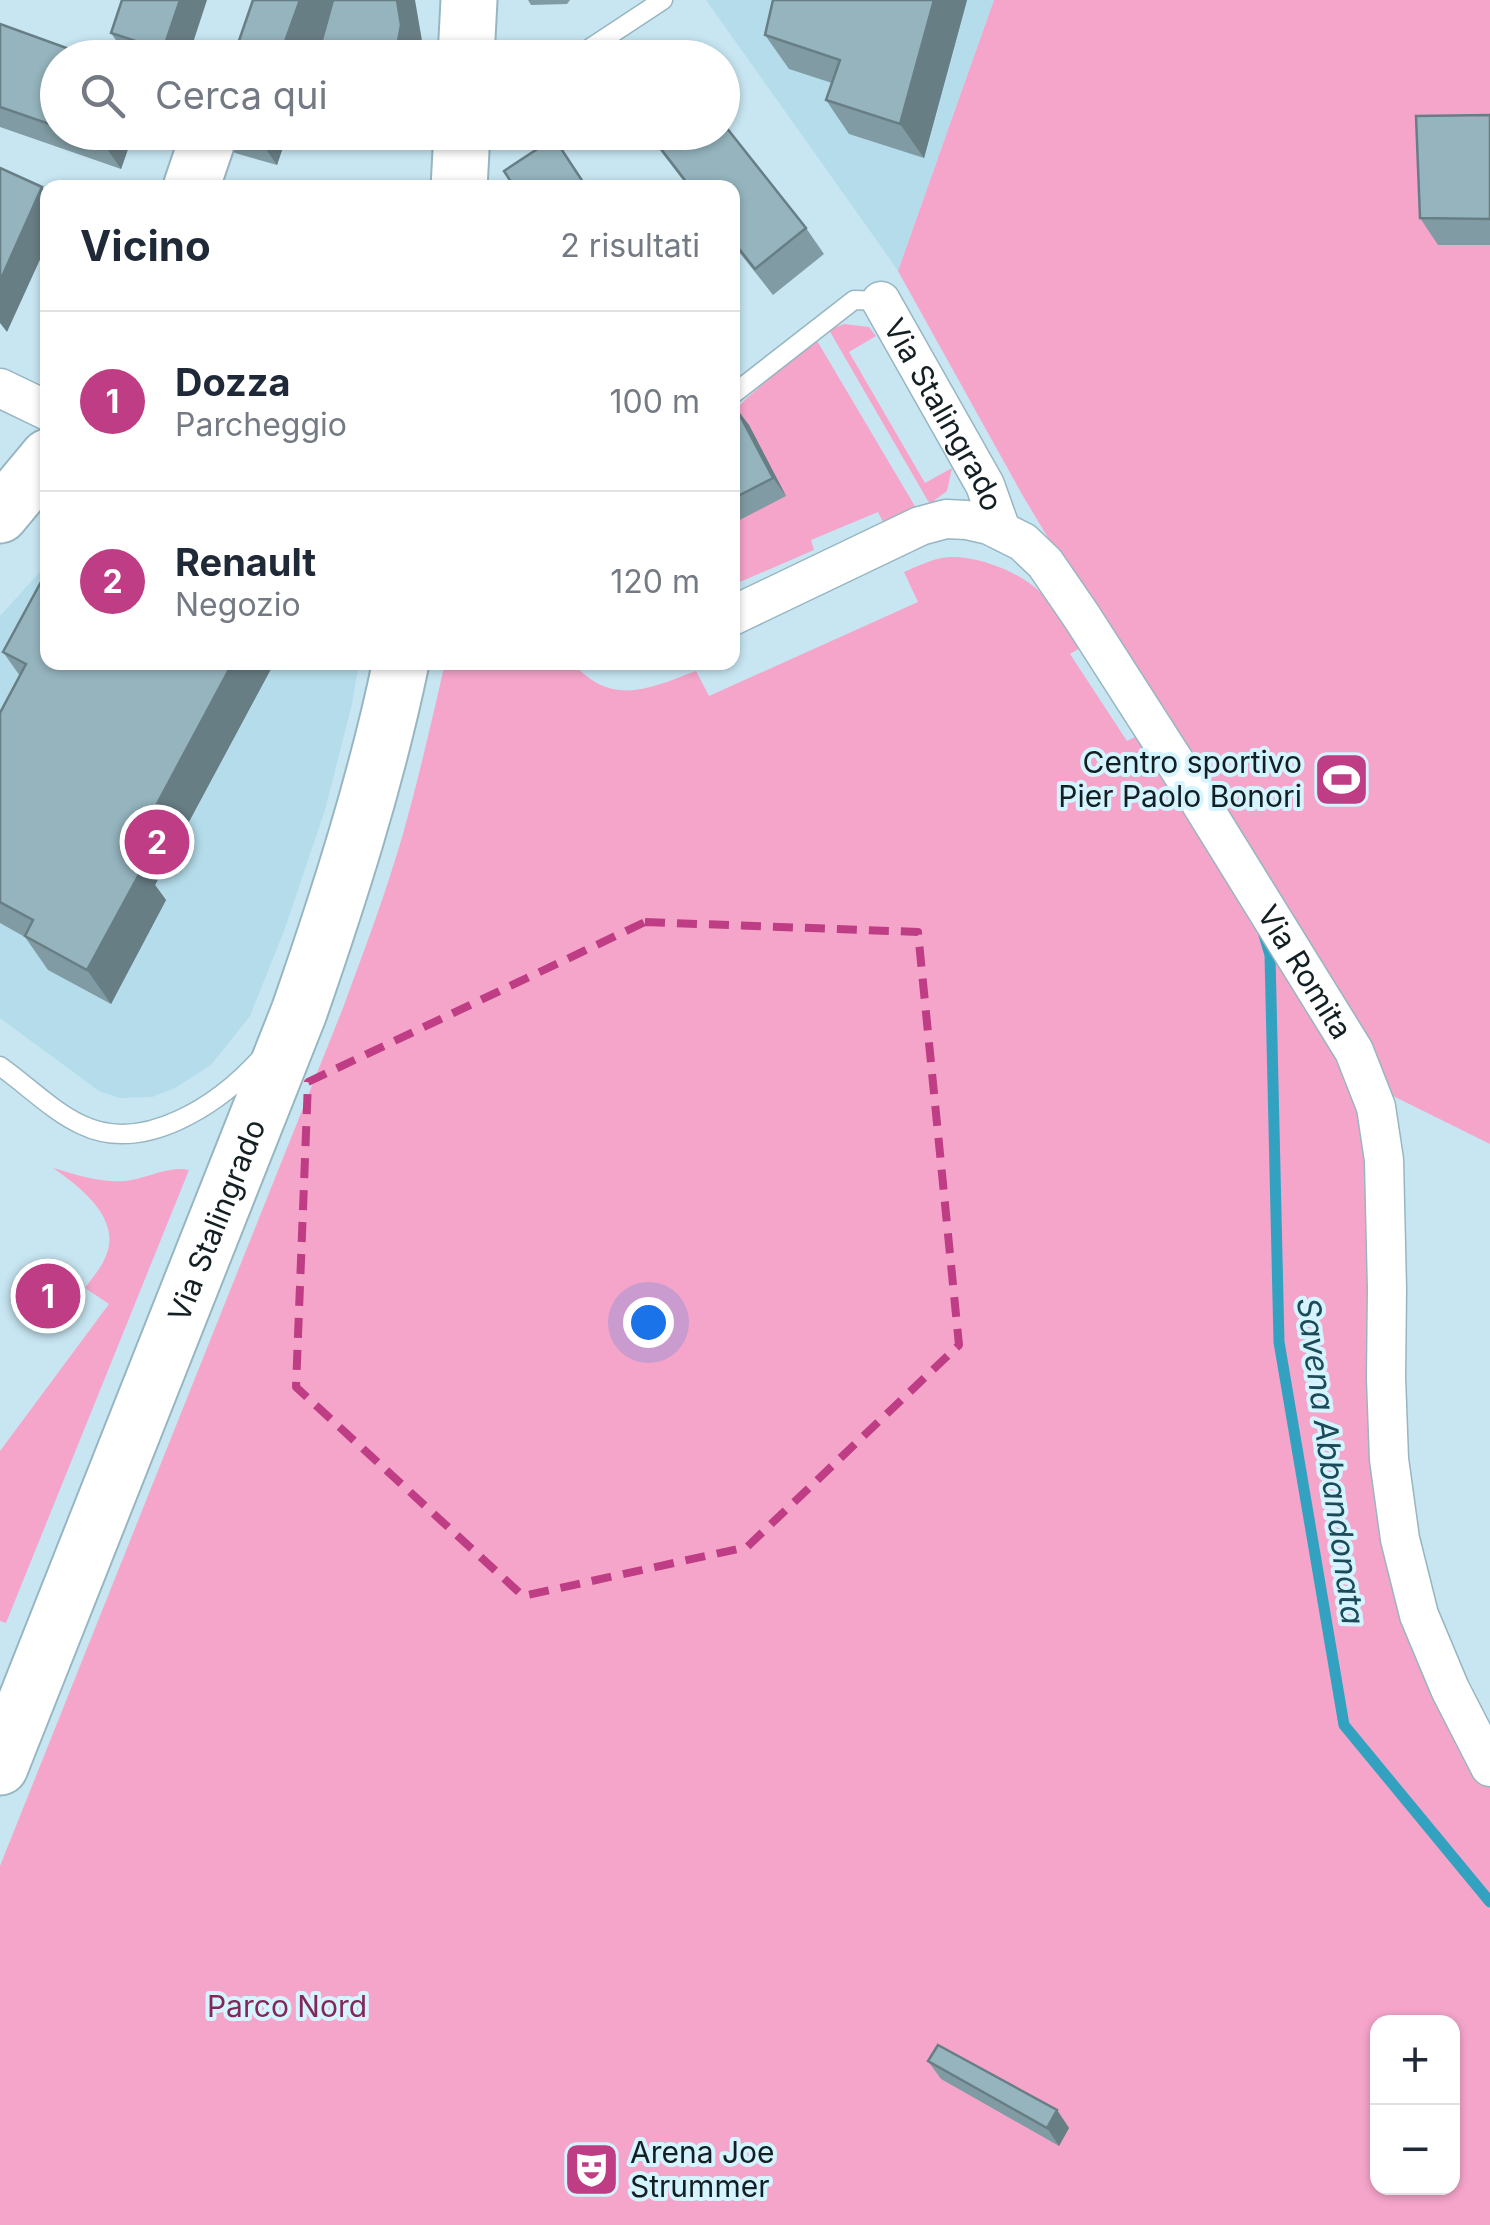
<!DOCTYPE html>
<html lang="it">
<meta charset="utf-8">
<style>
body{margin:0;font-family:Inter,sans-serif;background:#f6f6f7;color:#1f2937}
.controls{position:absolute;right:30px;bottom:30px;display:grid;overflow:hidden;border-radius:20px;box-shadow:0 2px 8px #0004}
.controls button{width:90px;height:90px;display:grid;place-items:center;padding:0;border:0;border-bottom:2px solid #e0e1e3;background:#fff;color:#1f2937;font:50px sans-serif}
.you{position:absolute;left:648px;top:1322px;width:35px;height:35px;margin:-25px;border:8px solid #fff;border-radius:50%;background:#1a73e8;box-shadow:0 0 0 15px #1a73e833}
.badge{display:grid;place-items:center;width:65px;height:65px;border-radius:50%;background:#bf3d84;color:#fff;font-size:32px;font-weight:700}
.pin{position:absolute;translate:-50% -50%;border:5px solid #fff;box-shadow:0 2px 10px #0006}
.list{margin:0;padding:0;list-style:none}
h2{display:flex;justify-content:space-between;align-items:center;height:130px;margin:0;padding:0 40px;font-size:42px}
h2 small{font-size:32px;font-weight:400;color:#747a83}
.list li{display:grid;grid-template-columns:65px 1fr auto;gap:30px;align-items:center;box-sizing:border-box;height:180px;padding:0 40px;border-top:2px solid #e0e1e3}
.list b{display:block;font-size:38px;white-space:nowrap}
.list p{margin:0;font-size:32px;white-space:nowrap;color:#747a83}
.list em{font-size:32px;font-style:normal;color:#747a83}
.icon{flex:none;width:55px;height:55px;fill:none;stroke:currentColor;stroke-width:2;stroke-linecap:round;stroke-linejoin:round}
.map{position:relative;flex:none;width:1490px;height:2225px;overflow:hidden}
.search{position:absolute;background:#fff;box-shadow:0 2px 8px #0004;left:40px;top:40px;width:700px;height:110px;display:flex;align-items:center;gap:25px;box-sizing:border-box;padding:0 35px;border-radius:55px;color:#747a83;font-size:38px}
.panel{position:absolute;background:#fff;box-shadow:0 2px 8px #0004;left:40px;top:180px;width:700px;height:490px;border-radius:20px}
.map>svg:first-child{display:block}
.built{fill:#b4dcea}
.green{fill:#f5a5ca;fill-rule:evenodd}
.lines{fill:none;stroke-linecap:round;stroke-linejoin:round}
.stream{stroke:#33a2c1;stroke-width:11}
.service-casing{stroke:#97b6c1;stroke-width:21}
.minor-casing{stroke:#97b6c1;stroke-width:41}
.primary-casing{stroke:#97b6c1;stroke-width:59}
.service{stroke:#fff;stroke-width:18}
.minor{stroke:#fff;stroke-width:38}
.primary{stroke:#fff;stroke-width:55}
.wall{fill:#809ba3}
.shaded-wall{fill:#687e85}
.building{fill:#95b4be;stroke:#687e85;stroke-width:2.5}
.marked{fill:none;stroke:#bf3d84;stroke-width:8;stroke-dasharray:20 12;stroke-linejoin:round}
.labels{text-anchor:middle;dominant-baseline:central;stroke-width:8;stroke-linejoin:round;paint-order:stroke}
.street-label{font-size:30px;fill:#131f23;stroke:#d4f4ff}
.poi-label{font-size:30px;fill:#131f23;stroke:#d4f4ff;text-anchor:end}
.park-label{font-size:30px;fill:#832759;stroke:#d4f4ff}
.water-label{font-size:32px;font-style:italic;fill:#1c4a58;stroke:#d4f4ff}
</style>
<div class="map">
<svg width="1490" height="2225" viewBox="0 0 1490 2225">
<rect width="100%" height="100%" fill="#c7e6f2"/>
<path class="built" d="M 706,0 L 994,0 L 898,271 L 875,238 Z
M 47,564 L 48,662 L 359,663 L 352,704 L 325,810 L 284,931 L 250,1016 L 211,1065 L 175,1088 L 152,1097 L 120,1098 L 99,1091 L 0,1018 L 0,616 Z"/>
<path class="green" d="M 994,0 L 1490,0 L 1490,1144 L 1383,1091 L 1400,1539 L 1490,1767 L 1490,2225 L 0,2225 L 0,1866 L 343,1008 C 364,951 386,893 403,834 C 419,777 432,720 445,663 L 573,663 C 611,707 649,689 696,671 L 709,696 L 918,602 L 904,572 C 918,566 934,558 949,557 C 976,556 1011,569 1032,585 C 1052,600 1066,626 1080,648 L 1070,654 L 1127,741 L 1139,735 L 1260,930 L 1270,955 L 1274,1078 L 1273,914 L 1023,496 L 898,271 ZM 1378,2022 L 1452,2022 L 1452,2188 L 1378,2188 Z
M 844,324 L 869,327 L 876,336 L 849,352 L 925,483 L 952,468 L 947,491 L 931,503 L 928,501 L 829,330 Z
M 816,339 L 916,508 L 884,524 L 878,512 L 811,540 L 814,550 L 733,585 L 732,413 L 748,397 Z
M 53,1168 C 77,1175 100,1183 125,1181 C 146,1179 169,1165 189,1170 L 6,1623 L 0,1621 L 0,1451 L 109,1304 L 85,1288 C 93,1277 103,1266 107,1253 C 120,1217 79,1186 53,1168 Z"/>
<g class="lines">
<path class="stream" d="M 1264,935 L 1270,955 L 1279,1342 L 1344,1725 L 1490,1902"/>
<defs>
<path id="service" d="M 575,58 L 663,0
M 732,395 L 854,300 L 881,301
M 0,1066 C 27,1085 52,1111 82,1125 C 145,1155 220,1103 260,1059"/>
<g id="minor">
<path id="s1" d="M 881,301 L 985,485 L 1001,530"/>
<path d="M 0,388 L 48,411"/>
<path id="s2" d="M 732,616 L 920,526 L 946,519 L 967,520 L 989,525 L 1023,542 L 1045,563 L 1082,617 L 1189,784 L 1354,1051 L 1376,1107 L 1384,1160 L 1387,1289 L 1386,1378 L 1389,1459 L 1400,1539 L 1419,1615 L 1450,1689 L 1490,1767"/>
</g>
<g id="primary">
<path d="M 466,58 L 469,0"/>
<path d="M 191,188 L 210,132"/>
<path d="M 459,188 L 462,132"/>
<path d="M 0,515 L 48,457"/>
<path id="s3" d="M 0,1767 L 299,1012 C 339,897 376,782 401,662"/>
</g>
</defs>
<use href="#service" class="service-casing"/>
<use href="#minor" class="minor-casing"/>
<use href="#primary" class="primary-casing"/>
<use href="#service" class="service"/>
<use href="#minor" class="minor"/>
<use href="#primary" class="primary"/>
</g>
<path class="wall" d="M 528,0 L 570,0 L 567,4 L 531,5 Z
M 967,0 L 924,158 L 849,134 L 826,100 L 832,83 L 789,69 L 765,35 Z
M 0,24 L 58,58 L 58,132 L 134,132 L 121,169 L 0,127 Z
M 111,33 L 188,58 L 128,58 Z
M 1490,115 L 1490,245 L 1438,245 L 1420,218 Z
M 220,132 L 288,132 L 277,165 L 235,153 Z
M 646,132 L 722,132 L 806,228 L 824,254 L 773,295 L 732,243 L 732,188 L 689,188 Z
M 732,410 L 749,425 L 786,496 L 736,522 L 732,517 Z
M 3,652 L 272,667 L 155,885 L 166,900 L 111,1004 L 48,970 L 25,937 L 0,923 L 0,713 L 20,676 Z
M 928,2061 L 1057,2110 L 1069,2128 L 1059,2146 L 941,2079 Z"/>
<path class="shaded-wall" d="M 180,0 L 207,0 L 188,58 L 169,58 L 163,50 Z
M 300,0 L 336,0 L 315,58 L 279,58 Z
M 397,0 L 415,0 L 425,58 L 395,58 Z
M 934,0 L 967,0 L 924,158 L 900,124 Z
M 106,132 L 134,132 L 121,169 L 103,143 Z
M 254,132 L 288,132 L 277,165 Z
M 42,187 L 48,194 L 48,242 L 7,332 L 0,323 L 0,281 Z
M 736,408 L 749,425 L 786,496 L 773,478 Z
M 233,662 L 269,662 L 272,667 L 155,885 L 166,900 L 111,1004 L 87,970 L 128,858 Z
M 1057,2110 L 1069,2128 L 1059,2146 L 1047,2128 Z"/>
<path class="building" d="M 122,0 L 180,0 L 163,50 L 111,33 Z
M 253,0 L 300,0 L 279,58 L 233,58 Z
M 333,0 L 397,0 L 401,25 L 395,58 L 317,58 Z
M 773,0 L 934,0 L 900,124 L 826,100 L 840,60 L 765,35 Z
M 0,24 L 94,58 L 58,58 L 58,127 L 0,107 Z
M 662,46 L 671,58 L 647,58 Z
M 1490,115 L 1490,219 L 1420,218 L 1416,116 Z
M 722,122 L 806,228 L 755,269 L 732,240 L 732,188 L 691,188 L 648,132 L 722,132 Z
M 73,132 L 106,132 L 103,143 Z
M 554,138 L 587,188 L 515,188 L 504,171 Z
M 0,168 L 42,187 L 0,281 Z
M 736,408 L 773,478 L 732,499 L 732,410 Z
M 48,569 L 48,662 L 233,662 L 128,858 L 143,867 L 87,970 L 25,936 L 33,920 L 0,902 L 0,713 L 26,664 L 3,652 Z
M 938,2045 L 1057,2110 L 1047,2128 L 928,2061 Z"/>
<path class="marked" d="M 645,922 L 918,932 L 959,1345 L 747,1547 L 523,1596 L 296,1387 L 308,1082 Z"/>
<defs>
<symbol id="stadium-square" viewBox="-11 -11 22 22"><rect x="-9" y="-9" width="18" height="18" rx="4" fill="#bf3d84" stroke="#d4f4ff"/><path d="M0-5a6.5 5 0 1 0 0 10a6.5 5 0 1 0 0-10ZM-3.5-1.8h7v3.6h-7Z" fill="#fff"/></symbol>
<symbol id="theatre-square" viewBox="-11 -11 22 22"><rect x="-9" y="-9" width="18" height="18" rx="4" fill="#bf3d84" stroke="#d4f4ff"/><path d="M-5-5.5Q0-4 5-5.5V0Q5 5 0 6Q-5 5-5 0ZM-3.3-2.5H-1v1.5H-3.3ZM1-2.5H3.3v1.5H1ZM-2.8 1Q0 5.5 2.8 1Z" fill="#fff"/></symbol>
</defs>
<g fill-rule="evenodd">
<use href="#stadium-square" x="1310" y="748" width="63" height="63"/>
<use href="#theatre-square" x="560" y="2138" width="63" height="63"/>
</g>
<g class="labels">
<g class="street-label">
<text stroke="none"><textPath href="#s1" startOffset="130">Via Stalingrado</textPath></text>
<text stroke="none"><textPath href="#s2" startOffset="832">Via Romita</textPath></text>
<text stroke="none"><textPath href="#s3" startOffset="588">Via Stalingrado</textPath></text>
</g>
<g class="poi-label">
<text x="1302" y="762">Centro sportivo<tspan x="1302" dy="34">Pier Paolo Bonori</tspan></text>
<text x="630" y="2152" text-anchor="start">Arena Joe<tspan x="630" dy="34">Strummer</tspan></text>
</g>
<g class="park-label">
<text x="287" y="2006">Parco Nord</text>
</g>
<g class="water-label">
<text transform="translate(1331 1461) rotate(82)">Savena Abbandonata</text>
</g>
</g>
</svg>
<div class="controls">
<button>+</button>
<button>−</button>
</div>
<div class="you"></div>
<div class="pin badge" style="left:48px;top:1296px">1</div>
<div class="pin badge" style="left:157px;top:842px">2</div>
<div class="search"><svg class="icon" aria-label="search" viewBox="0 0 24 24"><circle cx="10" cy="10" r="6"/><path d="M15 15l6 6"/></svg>Cerca qui</div>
<section class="panel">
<h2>Vicino<small>2 risultati</small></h2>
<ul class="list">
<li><span class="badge">1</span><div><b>Dozza</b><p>Parcheggio</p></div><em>100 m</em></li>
<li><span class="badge">2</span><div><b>Renault</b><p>Negozio</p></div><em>120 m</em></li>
</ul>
</section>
</div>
